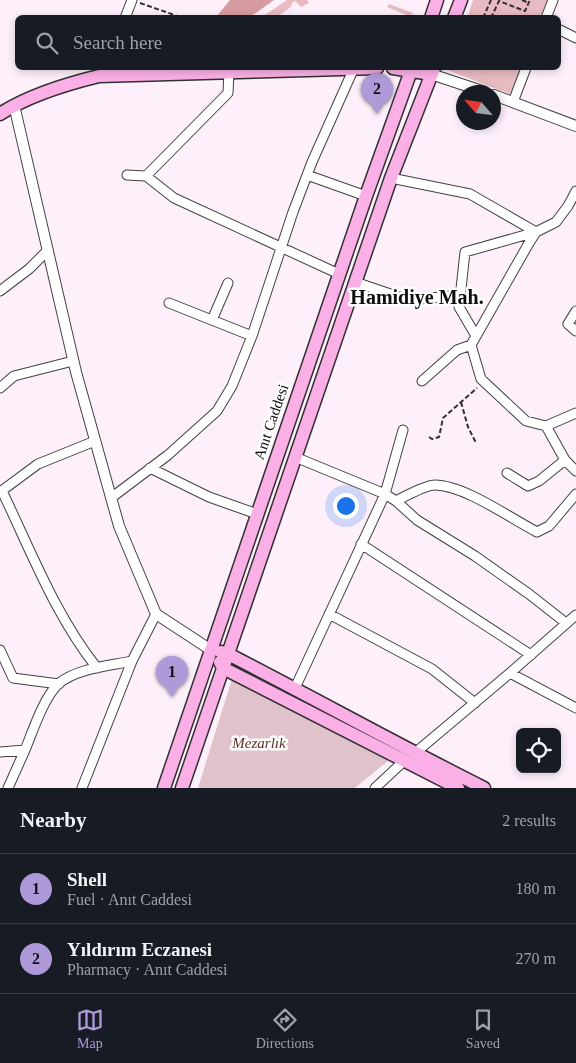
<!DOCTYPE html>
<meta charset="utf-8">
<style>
body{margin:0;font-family:"Times New Roman",serif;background:#20242c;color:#f1f3f6}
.controls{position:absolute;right:15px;bottom:15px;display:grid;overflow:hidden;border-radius:8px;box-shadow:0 2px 8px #0003}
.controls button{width:45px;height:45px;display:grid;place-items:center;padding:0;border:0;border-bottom:1px solid #363941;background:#171b24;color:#f1f3f6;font:25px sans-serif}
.compass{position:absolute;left:456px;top:85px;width:45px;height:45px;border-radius:50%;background:#171b24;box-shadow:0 2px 8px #0003;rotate:298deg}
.you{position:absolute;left:345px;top:505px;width:18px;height:18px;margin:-12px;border:4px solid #fff;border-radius:50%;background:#1a73e8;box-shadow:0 0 0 8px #1a73e833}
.badge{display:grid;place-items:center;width:32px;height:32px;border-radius:50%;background:#ae9ad9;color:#111;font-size:16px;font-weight:700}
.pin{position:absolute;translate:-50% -41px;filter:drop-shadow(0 1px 2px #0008)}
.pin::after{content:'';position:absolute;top:26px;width:18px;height:15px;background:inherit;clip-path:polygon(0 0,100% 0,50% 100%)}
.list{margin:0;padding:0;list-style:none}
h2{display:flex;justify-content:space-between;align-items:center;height:65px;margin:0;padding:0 20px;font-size:21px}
h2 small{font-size:16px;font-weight:400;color:#9ea1a6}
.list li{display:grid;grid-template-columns:32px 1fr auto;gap:15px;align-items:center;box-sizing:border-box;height:70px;padding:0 20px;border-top:1px solid #363941}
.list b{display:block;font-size:19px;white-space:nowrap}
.list p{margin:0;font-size:16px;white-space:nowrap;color:#9ea1a6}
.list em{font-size:16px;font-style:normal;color:#9ea1a6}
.icon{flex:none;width:28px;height:28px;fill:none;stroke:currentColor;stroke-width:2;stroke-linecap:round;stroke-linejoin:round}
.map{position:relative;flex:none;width:576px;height:788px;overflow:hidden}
.search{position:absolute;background:#171b24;box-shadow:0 2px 8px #0003;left:15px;right:15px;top:15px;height:55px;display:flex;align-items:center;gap:12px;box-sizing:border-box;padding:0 18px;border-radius:8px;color:#9ea1a6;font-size:19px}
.sheet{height:205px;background:#171b24}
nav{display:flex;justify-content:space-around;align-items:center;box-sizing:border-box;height:70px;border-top:1px solid #363941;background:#171b24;font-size:14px;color:#9ea1a6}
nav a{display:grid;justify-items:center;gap:2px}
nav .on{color:#ae9ad9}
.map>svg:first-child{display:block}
.green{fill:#e7bbc1}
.forest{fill:#d69ba0}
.cemetery{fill:#dfc2ca}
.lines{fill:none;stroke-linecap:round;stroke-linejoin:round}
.minor-casing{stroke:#414141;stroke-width:11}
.tertiary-casing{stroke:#414141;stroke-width:12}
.secondary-casing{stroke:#303030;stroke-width:15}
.path{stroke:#303030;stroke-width:2;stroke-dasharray:5 2.5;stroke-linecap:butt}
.minor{stroke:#fff;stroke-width:9}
.tertiary{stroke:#fff;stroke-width:10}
.secondary{stroke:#faafe6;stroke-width:12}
.labels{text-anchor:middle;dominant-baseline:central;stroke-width:5;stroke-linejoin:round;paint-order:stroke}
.street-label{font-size:15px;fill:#0e0e0e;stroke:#fff}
.park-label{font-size:15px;font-style:italic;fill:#622d22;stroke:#fff}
.district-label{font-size:20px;font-weight:bold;fill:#0e0e0e;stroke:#fff}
</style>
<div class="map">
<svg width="576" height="788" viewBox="0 0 576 788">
<rect width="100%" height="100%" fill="#fef0fb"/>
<path class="green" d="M 287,0 L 307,0 L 309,3 L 301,7 L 295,1 L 291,4 L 292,6 L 277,17 L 262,17 Z
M 473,0 L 549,0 L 541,17 L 467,18 Z
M 389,4 L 413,13 L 411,17 L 387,7 Z
M 448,68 L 521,68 L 510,94 L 447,70 Z"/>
<path class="forest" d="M 230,0 L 274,0 L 250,17 L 216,17 Z"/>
<path class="cemetery" d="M 232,679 L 389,760 L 355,788 L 198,788 Z"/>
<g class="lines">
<defs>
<path id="minor" d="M 125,18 L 132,0
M 546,18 L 553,0
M 558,29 L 576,38
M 229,71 L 228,93 L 146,176 L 174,198 L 339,274
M 513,102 L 526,68
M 127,175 L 146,176
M 307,175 L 366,196
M 391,178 L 470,194 L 536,232
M 576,191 L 568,206 L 556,222 L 536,232 L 529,243 L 471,345 L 481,379 L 526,421 L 546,426 L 565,460 L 576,471
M 355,282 L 408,300 L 461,295
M 0,291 L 29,269 L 48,250
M 169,303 L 252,336
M 576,311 L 568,324 L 576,331
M 212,320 L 228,283
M 476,336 L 459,307 L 465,252 L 536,232
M 422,381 L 457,350 L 471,345
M 0,388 L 14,376 L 73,361
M 546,426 L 576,413
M 295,457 L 385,494 L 396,501 L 417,520 L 475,556 L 529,594 L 566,623
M 150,468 L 209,497 L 257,514
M 507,473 L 528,486 L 539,481 L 565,460
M 2,491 C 31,551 55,615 97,668
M 0,492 L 38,464 L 95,441
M 111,498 L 168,455 L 217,411 L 232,386 L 252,336 L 293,212 L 312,162 L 354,68
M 396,501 C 406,496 425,485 435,485 C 464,485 510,518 537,532 L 549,526 L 576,494
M 361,544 L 531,655
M 329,614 L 432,669 L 475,703
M 0,650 L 13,678 L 59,684
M 510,673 L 576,708
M 295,688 L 385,494 L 403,430
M 0,752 L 25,750 C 33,731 43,699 58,684 C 77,668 109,666 132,661 L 156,614
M 415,753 L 510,673 L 576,615
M 8,788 L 25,750
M 82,788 L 132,661
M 375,788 L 404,761"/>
<path id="tertiary" d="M 431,74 L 485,92
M 494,95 L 576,126
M 14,105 L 76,372 L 119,526 L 156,614 L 211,650"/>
<path id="secondary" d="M 431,18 L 437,0
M 454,18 L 461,0
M 393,68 L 431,74
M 0,114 C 29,95 66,84 99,76 L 377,68
M 221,652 L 228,654 C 314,698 398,745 484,788
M 220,662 L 223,668 L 458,788
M 164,788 L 366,196 L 412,68
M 182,788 L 391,178 L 434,68"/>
</defs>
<use href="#minor" class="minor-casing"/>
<use href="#tertiary" class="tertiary-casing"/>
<use href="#secondary" class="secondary-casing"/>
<path class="path" d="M 522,0 L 529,3
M 140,3 L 183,18
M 483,18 L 491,0
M 491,18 L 499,1 L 525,11 L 530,0
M 461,402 L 468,427 L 476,443
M 429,437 L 432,439 L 439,437 L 443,418 L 477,388"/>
<use href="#minor" class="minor"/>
<use href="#tertiary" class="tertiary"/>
<use href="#secondary" class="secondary"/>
</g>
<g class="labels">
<g class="street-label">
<text transform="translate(271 422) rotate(-71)">Anıt Caddesi</text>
</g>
<g class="park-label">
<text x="259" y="743">Mezarlık</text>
</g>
<g class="district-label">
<text x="417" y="297">Hamidiye Mah.</text>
</g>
</g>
</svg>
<div class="controls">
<button><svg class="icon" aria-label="locate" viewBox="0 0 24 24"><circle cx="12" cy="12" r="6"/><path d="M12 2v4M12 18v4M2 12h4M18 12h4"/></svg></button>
</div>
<svg class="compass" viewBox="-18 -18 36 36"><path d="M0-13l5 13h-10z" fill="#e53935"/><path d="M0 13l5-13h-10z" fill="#9ea1a6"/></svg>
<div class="you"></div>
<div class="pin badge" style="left:172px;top:697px">1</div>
<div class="pin badge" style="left:377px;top:114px">2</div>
<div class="search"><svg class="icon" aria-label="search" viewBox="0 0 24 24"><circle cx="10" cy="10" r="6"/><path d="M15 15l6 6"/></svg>Search here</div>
</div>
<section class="sheet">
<h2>Nearby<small>2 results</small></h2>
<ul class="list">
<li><span class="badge">1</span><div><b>Shell</b><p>Fuel · Anıt Caddesi</p></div><em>180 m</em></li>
<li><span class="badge">2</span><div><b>Yıldırım Eczanesi</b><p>Pharmacy · Anıt Caddesi</p></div><em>270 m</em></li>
</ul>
</section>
<nav>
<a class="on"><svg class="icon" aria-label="map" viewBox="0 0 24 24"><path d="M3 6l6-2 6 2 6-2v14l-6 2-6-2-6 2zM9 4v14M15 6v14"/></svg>Map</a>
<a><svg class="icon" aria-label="directions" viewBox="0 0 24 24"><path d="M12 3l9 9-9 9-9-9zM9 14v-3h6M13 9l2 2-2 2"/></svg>Directions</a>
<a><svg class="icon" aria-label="saved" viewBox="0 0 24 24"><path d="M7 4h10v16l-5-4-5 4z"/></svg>Saved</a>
</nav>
